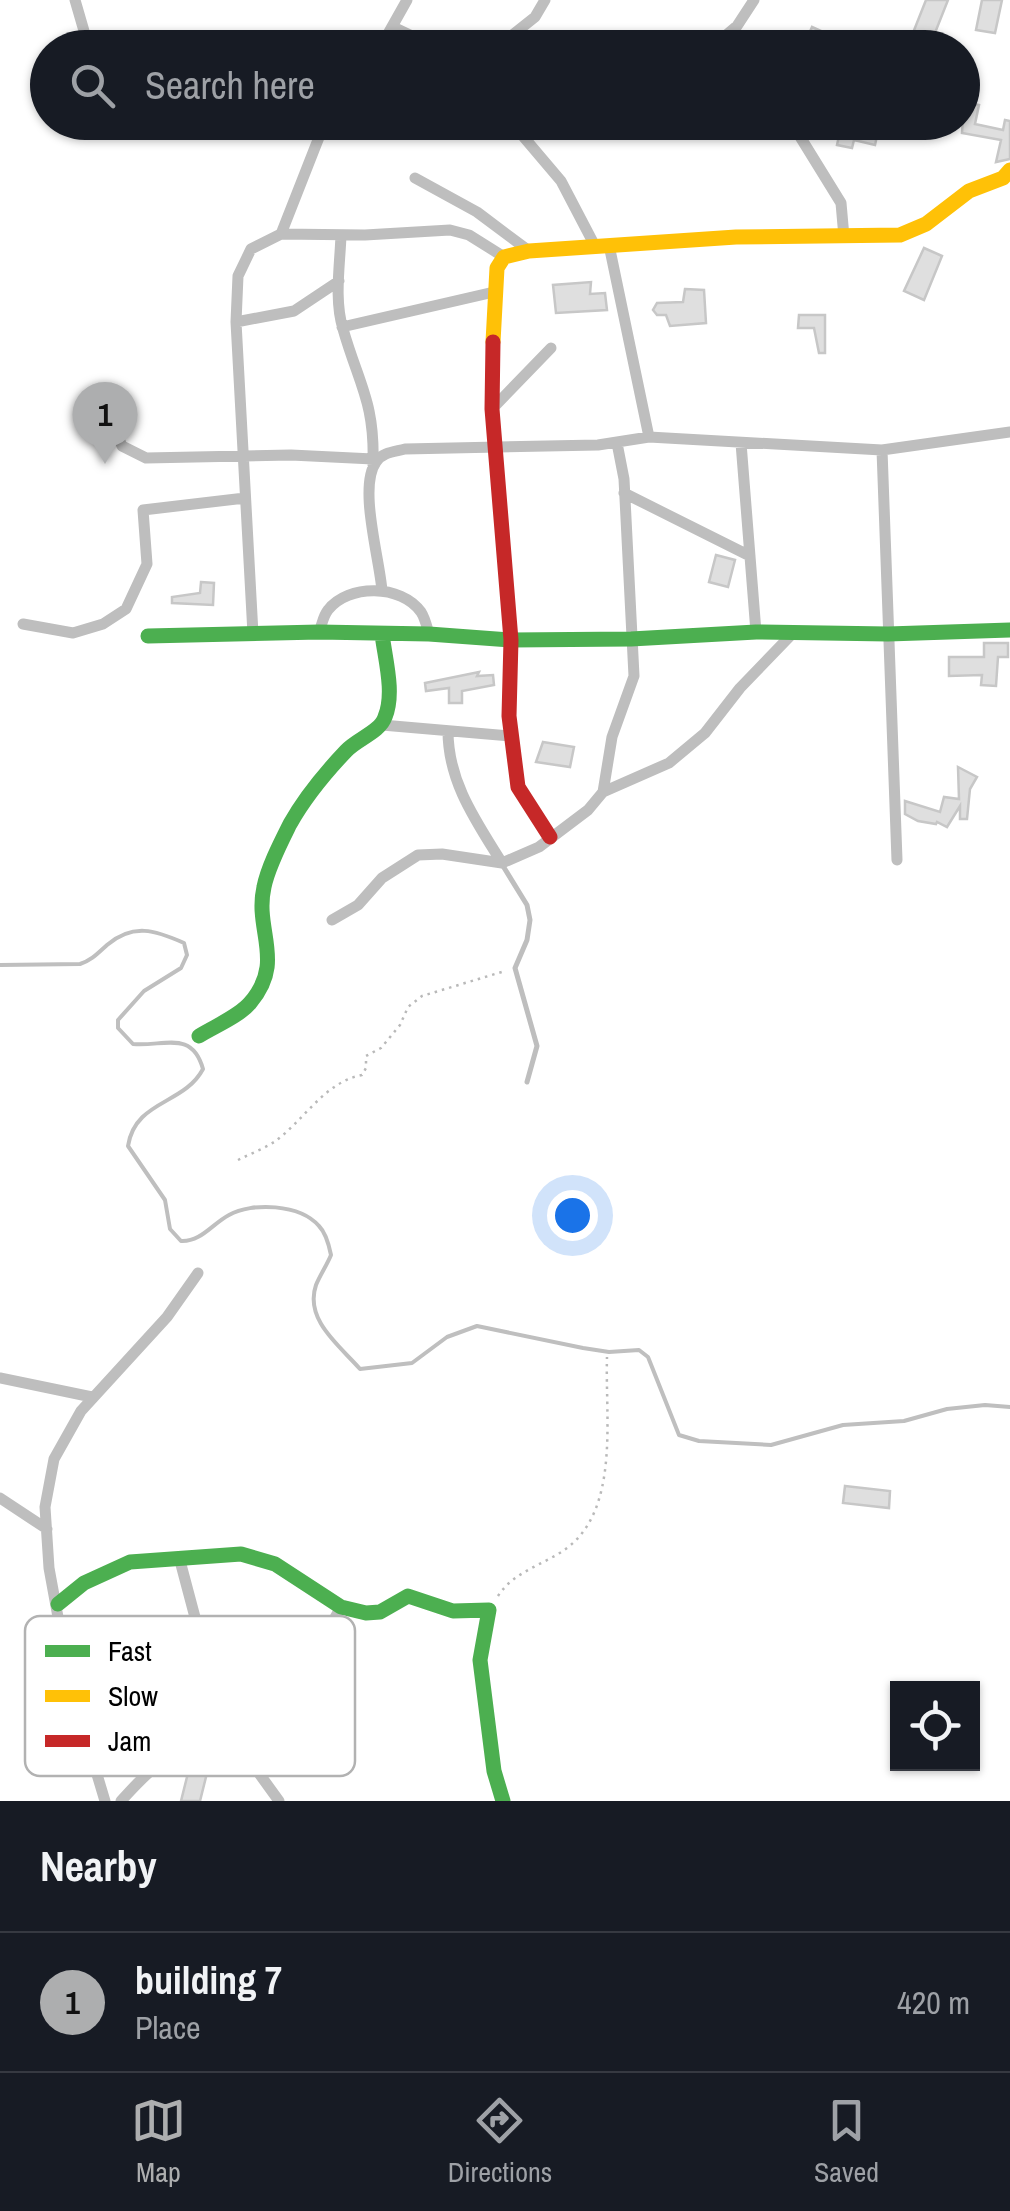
<!DOCTYPE html>
<style>
body{margin:0;font-family:"Archivo Narrow",sans-serif;background:#242831;color:#f1f3f6}
.controls{position:absolute;right:30px;bottom:30px;display:grid;overflow:hidden;border-radius:0px;box-shadow:0 2px 8px #0004}
.controls button{width:90px;height:90px;display:grid;place-items:center;padding:0;border:0;border-bottom:2px solid #363941;background:#171b24;color:#f1f3f6;font:50px sans-serif}
.you{position:absolute;left:572px;top:1215px;width:35px;height:35px;margin:-25px;border:8px solid #fff;border-radius:50%;background:#1a73e8;box-shadow:0 0 0 15px #1a73e833}
.badge{display:grid;place-items:center;width:65px;height:65px;border-radius:50%;background:#adaeaf;color:#111;font-size:32px;font-weight:700}
.pin{position:absolute;translate:-50% -82px;filter:drop-shadow(0 2px 5px #0008)}
.pin::after{content:'';position:absolute;top:52px;width:35px;height:30px;background:inherit;clip-path:polygon(0 0,100% 0,50% 100%)}
.list{margin:0;padding:0;list-style:none}
h2{display:flex;justify-content:space-between;align-items:center;height:130px;margin:0;padding:0 40px;font-size:42px}
h2 small{font-size:32px;font-weight:400;color:#9ea1a6}
.list li{display:grid;grid-template-columns:65px 1fr auto;gap:30px;align-items:center;box-sizing:border-box;height:140px;padding:0 40px;border-top:2px solid #363941}
.list b{display:block;font-size:38px;white-space:nowrap}
.list p{margin:0;font-size:32px;white-space:nowrap;color:#9ea1a6}
.list em{font-size:32px;font-style:normal;color:#9ea1a6}
.icon{flex:none;width:55px;height:55px;fill:none;stroke:currentColor;stroke-width:2;stroke-linecap:round;stroke-linejoin:round}
.map{position:relative;flex:none;width:1010px;height:1801px;overflow:hidden}
.search{position:absolute;background:#171b24;box-shadow:0 2px 8px #0004;left:30px;right:30px;top:30px;height:110px;display:flex;align-items:center;gap:25px;box-sizing:border-box;padding:0 35px;border-radius:55px;color:#9ea1a6;font-size:38px}
.sheet{height:270px;background:#171b24}
nav{display:flex;justify-content:space-around;align-items:center;box-sizing:border-box;height:140px;border-top:2px solid #363941;background:#171b24;font-size:28px;color:#9ea1a6}
nav a{display:grid;justify-items:center;gap:5px}
nav .on{color:#adaeaf}
.map>svg:first-child{display:block}
.lines{fill:none;stroke-linecap:round;stroke-linejoin:round}
.stream{stroke:#bfbfbf;stroke-width:4}
.building{fill:#dfdfdf;stroke:#c7c7c7;stroke-width:2.5}
.path{stroke:#b9b9b9;stroke-width:2.5;stroke-dasharray:2.5 5;stroke-linecap:butt}
.lane{stroke:#bebebe;stroke-width:5}
.street{stroke:#bebebe;stroke-width:11}
.fast{stroke:#4caf50;stroke-width:15}
.slow{stroke:#ffc107;stroke-width:15}
.jam{stroke:#c62828;stroke-width:15}
.key{fill:#fff;stroke:#b2b2b2;stroke-width:2.5}
.key-label{font-size:28px;fill:#000}
</style>
<div class="map">
<svg width="1010" height="1801" viewBox="0 0 1010 1801">
<rect width="100%" height="100%" fill="#fff"/>
<g class="lines">
<path class="stream" d="M 0,965 L 80,964 C 92,960 98,953 107,945 C 133,923 155,930 184,943 L 187,955 L 181,968 L 144,991 L 118,1020 L 118,1028 L 133,1044 C 163,1047 192,1029 203,1069 C 184,1105 135,1100 128,1146 L 165,1200 L 170,1229 L 181,1241 C 201,1242 212,1224 229,1215 C 252,1202 300,1204 319,1226 C 326,1233 329,1245 331,1255 C 327,1265 320,1275 316,1285 C 304,1320 340,1346 360,1369 L 412,1363 L 447,1337 L 477,1326 L 583,1348 L 609,1352 L 639,1350 L 648,1357 L 679,1435 L 699,1441 L 771,1445 L 843,1425 L 904,1421 L 947,1409 L 985,1405 L 1010,1407"/>
</g>
<path class="building" d="M 926,0 L 948,0 L 929,48 L 907,48 Z
M 982,0 L 1002,0 L 995,33 L 976,30 Z
M 812,27 L 843,41 L 845,35 L 873,48 L 803,48 Z
M 964,102 L 979,105 L 975,124 L 1003,130 L 1005,120 L 1010,121 L 1010,159 L 996,162 L 1001,140 L 962,133 Z
M 842,122 L 880,122 L 875,145 L 854,140 L 852,148 L 837,145 Z
M 924,248 L 942,256 L 924,300 L 904,291 Z
M 591,282 L 590,294 L 605,293 L 607,310 L 556,313 L 553,285 Z
M 685,289 L 704,290 L 706,323 L 670,326 L 666,315 L 657,315 L 653,310 L 657,303 L 683,302 Z
M 799,315 L 825,315 L 825,353 L 819,353 L 814,328 L 798,328 Z
M 716,555 L 735,560 L 728,587 L 709,582 Z
M 201,582 L 214,583 L 213,605 L 172,603 L 172,597 L 200,593 Z
M 984,643 L 1008,643 L 1008,657 L 998,657 L 996,686 L 981,685 L 982,675 L 949,676 L 949,657 L 984,657 Z
M 479,672 L 477,676 L 493,675 L 494,685 L 462,691 L 462,703 L 449,703 L 449,688 L 426,691 L 425,683 Z
M 543,742 L 574,747 L 570,767 L 536,762 Z
M 958,767 L 977,777 L 970,789 L 967,819 L 960,819 L 960,806 L 947,827 L 937,822 L 936,824 L 918,821 L 905,814 L 905,801 L 940,812 L 944,797 L 959,799 Z
M 845,1486 L 890,1491 L 889,1508 L 843,1503 Z
M 189,1769 L 207,1773 L 200,1801 L 181,1801 Z"/>
<g class="lines">
<path class="path" d="M 238,1160 C 250,1154 263,1149 274,1142 C 303,1122 324,1082 362,1075 L 366,1068 L 366,1056 L 381,1048 L 400,1025 L 408,1007 L 422,996 L 505,971
M 498,1596 C 514,1571 544,1565 567,1548 C 620,1508 605,1417 607,1357"/>
<path class="lane" d="M 503,866 L 527,905 L 530,920 L 527,940 L 515,968 L 537,1046 L 527,1082"/>
<path class="street" d="M 75,0 L 84,31
M 393,27 L 437,48
M 380,48 L 407,0
M 496,48 L 535,17 L 545,0
M 533,48 L 561,43 L 673,48
M 711,48 L 737,26 L 754,0
M 511,122 L 561,181 L 595,246
M 791,122 L 841,203 L 844,237
M 415,178 L 477,212 L 529,251
M 281,234 L 325,122
M 341,235 C 340,265 334,300 343,329 C 359,385 375,402 373,465
M 609,245 L 649,437
M 236,322 L 294,311 L 339,281
M 342,327 L 494,292
M 114,398 L 117,434 L 122,446 L 146,458 L 291,455 L 373,459
M 492,409 L 551,348
M 741,443 L 756,632
M 882,450 L 897,860
M 624,493 L 750,556
M 382,591 C 380,560 358,487 376,462 C 383,452 394,452 405,449 L 598,445 L 649,437 L 882,450 L 1010,432
M 23,624 L 73,633 L 103,624 L 126,609 L 147,564 L 143,510 L 245,498
M 319,632 C 322,625 323,616 328,610 C 348,584 401,584 421,612 C 425,618 427,627 429,634
M 253,634 L 236,322 L 238,276 L 251,249 L 281,234 L 365,235 L 450,230 L 469,235 L 504,257
M 382,725 L 511,736
M 448,731 C 448,782 476,821 502,863
M 603,792 L 612,737 L 634,676 L 624,479 L 617,443
M 332,920 L 358,905 L 382,878 L 418,855 L 442,854 L 502,863 L 539,847 L 588,810 L 603,792 L 669,763 L 705,733 L 740,688 L 794,632
M 0,1378 L 92,1397
M 0,1498 L 47,1529
M 179,1557 L 196,1621 L 203,1701 L 215,1724 L 245,1754 L 279,1801
M 245,1754 L 313,1657 L 341,1607
M 105,1801 L 71,1688 L 49,1568 L 45,1507 L 54,1459 L 81,1411 L 167,1317 L 198,1273
M 121,1801 C 158,1760 172,1749 226,1735"/>
<path class="fast" d="M 148,636 L 319,632 L 429,634 L 511,640 L 631,639 L 756,632 L 888,634 L 1010,630
M 199,1036 C 215,1026 238,1017 250,1003 C 286,961 254,931 264,887 C 268,867 281,842 290,824 C 304,799 327,771 346,751 C 357,739 380,732 385,717 C 395,693 385,659 382,634
M 58,1604 L 84,1583 L 130,1562 L 241,1554 L 275,1564 L 341,1607 L 366,1613 L 380,1612 L 408,1596 L 453,1611 L 489,1610 L 480,1660 L 494,1771 L 503,1801"/>
<path class="slow" d="M 493,342 L 497,268 L 504,257 L 529,251 L 736,237 L 900,235 L 926,224 L 969,191 L 1003,178 L 1010,170"/>
<path class="jam" d="M 493,342 L 492,409 L 511,640 L 509,716 L 518,787 L 550,837"/>
</g>
<rect x="25" y="1616" width="330" height="160" rx="15" class="key"/>
<rect x="45" y="1645" width="45" height="12" fill="#4caf50"/>
<rect x="45" y="1690" width="45" height="12" fill="#ffc107"/>
<rect x="45" y="1735" width="45" height="12" fill="#c62828"/>
<g class="key-label">
<text x="108" y="1661">Fast</text>
<text x="108" y="1706">Slow</text>
<text x="108" y="1751">Jam</text>
</g>
</svg>
<div class="controls">
<button><svg class="icon" aria-label="locate" viewBox="0 0 24 24"><circle cx="12" cy="12" r="6"/><path d="M12 2v4M12 18v4M2 12h4M18 12h4"/></svg></button>
</div>
<div class="you"></div>
<div class="pin badge" style="left:105px;top:464px">1</div>
<div class="search"><svg class="icon" aria-label="search" viewBox="0 0 24 24"><circle cx="10" cy="10" r="6"/><path d="M15 15l6 6"/></svg>Search here</div>
</div>
<section class="sheet">
<h2>Nearby<small></small></h2>
<ul class="list">
<li><span class="badge">1</span><div><b>building 7</b><p>Place</p></div><em>420 m</em></li>
</ul>
</section>
<nav>
<a class="on"><svg class="icon" aria-label="map" viewBox="0 0 24 24"><path d="M3 6l6-2 6 2 6-2v14l-6 2-6-2-6 2zM9 4v14M15 6v14"/></svg>Map</a>
<a><svg class="icon" aria-label="directions" viewBox="0 0 24 24"><path d="M12 3l9 9-9 9-9-9zM9 14v-3h6M13 9l2 2-2 2"/></svg>Directions</a>
<a><svg class="icon" aria-label="saved" viewBox="0 0 24 24"><path d="M7 4h10v16l-5-4-5 4z"/></svg>Saved</a>
</nav>
